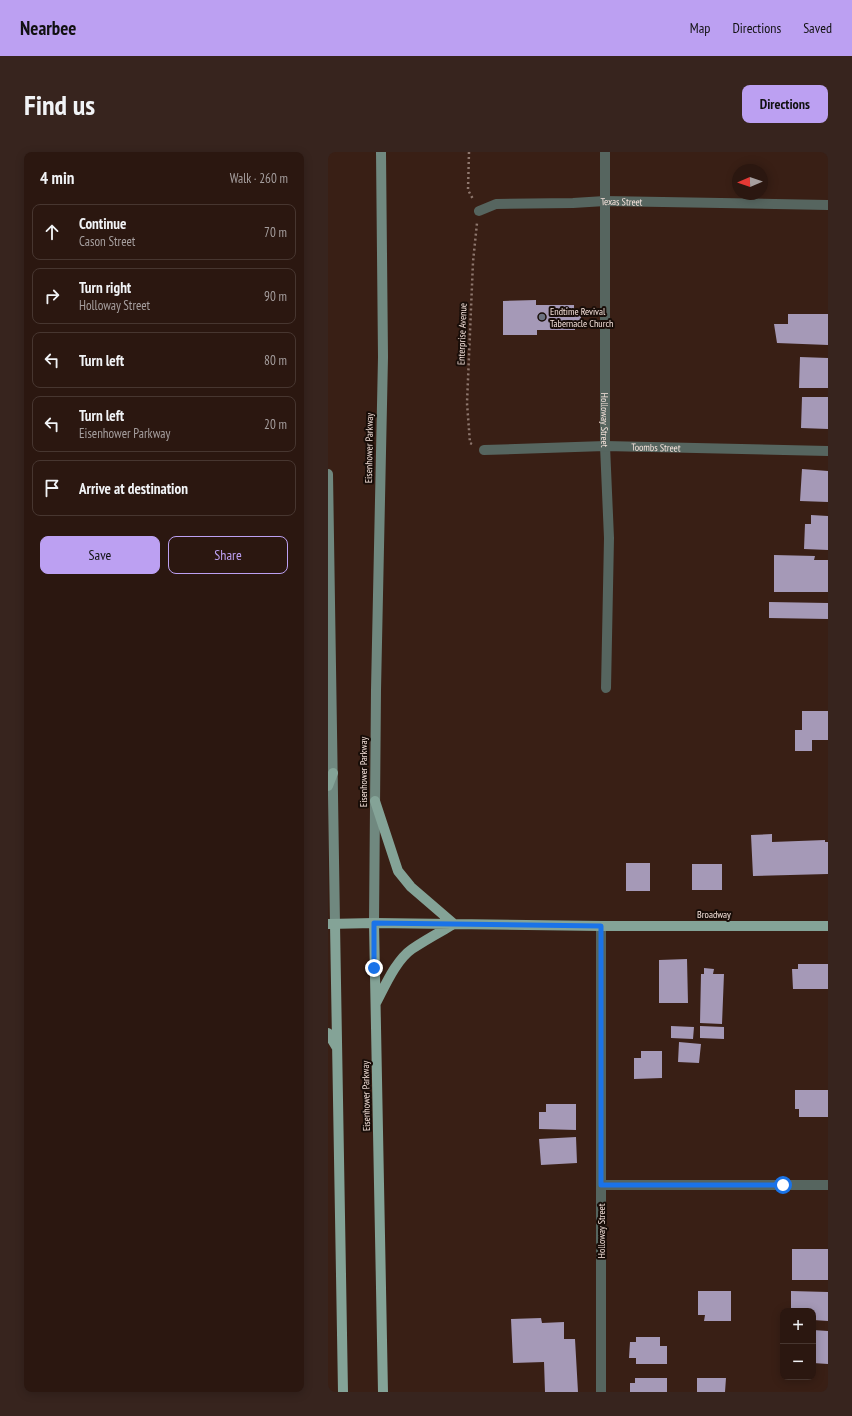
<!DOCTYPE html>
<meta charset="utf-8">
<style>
body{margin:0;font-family:"PT Sans Narrow",sans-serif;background:#37241e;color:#f1f3f6}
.controls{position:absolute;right:12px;bottom:12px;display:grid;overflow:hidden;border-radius:8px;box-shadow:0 2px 10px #0003}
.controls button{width:36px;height:36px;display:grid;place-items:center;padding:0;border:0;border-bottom:1px solid #473630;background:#2b1710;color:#f1f3f6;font:20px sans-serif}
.compass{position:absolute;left:404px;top:12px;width:36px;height:36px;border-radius:50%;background:#2b1710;box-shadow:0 2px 10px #0003;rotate:268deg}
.stop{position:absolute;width:12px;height:12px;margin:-9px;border:3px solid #1a73e8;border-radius:50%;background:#fff}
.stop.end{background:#1a73e8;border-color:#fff;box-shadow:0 1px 4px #0008}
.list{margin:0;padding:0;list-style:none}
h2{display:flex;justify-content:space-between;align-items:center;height:52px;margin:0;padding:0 16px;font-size:17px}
h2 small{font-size:13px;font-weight:400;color:#a69f9f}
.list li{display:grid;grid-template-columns:26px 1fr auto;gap:12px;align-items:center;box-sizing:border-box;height:56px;margin:0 8px 8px;padding:0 8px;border:1px solid #473630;border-radius:8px}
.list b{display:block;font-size:15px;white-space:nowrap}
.list p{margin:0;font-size:13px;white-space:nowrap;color:#a69f9f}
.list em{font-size:13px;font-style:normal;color:#a69f9f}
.actions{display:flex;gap:8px;padding:12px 16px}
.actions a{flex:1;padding:9px 0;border:1px solid #bca0f2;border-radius:8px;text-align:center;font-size:14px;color:#bca0f2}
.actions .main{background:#bca0f2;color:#111}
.icon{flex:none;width:22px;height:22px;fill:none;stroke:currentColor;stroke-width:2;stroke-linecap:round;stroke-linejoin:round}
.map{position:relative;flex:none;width:500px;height:1240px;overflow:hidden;border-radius:8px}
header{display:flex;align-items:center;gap:24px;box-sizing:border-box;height:56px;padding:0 20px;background:#bca0f2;color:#111}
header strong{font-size:19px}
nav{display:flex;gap:22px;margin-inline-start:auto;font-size:14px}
.intro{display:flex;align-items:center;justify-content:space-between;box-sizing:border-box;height:96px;padding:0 24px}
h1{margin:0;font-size:28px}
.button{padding:10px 18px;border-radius:8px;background:#bca0f2;color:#111;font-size:14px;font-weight:700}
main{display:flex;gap:24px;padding:0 24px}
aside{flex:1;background:#2b1710;border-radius:8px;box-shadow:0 2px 10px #0003}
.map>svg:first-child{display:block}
.building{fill:#a599b7}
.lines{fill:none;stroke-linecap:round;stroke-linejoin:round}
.path{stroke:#8f786f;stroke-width:2.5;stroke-dasharray:2 3;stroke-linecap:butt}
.street{stroke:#56655f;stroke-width:10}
.secondary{stroke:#70887f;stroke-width:10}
.primary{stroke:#84a397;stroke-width:10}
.route{stroke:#1a73e8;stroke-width:5}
.worship-dot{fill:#6b7280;stroke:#180d08;stroke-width:1.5}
.labels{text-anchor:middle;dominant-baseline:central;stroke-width:4;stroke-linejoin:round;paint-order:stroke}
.street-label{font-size:10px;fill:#f6e3dc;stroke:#180d08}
.poi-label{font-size:10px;fill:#f6e3dc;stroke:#180d08;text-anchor:start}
</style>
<header>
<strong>Nearbee</strong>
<nav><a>Map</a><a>Directions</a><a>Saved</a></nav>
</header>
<div class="intro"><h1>Find us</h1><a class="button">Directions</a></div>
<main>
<aside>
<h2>4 min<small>Walk · 260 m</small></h2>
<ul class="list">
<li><svg class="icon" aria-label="ahead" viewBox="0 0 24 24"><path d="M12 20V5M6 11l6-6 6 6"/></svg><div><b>Continue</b><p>Cason Street</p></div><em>70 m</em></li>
<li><svg class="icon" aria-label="right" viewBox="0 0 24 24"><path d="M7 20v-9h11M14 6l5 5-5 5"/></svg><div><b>Turn right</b><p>Holloway Street</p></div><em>90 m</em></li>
<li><svg class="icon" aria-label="left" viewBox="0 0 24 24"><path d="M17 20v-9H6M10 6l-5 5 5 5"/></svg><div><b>Turn left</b></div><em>80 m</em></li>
<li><svg class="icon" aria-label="left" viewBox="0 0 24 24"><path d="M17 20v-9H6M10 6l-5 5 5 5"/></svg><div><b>Turn left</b><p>Eisenhower Parkway</p></div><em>20 m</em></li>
<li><svg class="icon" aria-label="arrive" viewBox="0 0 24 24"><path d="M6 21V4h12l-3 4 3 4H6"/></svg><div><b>Arrive at destination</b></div></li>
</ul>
<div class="actions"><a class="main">Save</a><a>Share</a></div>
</aside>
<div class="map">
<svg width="500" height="1240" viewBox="0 0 500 1240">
<rect width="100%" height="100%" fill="#391f15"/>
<path class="building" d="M 208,148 L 208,153 L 246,153 L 246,160 L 253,160 L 253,170 L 247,171 L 247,178 L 209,178 L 209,183 L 175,183 L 175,149 Z
M 460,162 L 500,162 L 500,193 L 449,191 L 446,172 L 460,172 Z
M 472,205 L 500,206 L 500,236 L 471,236 Z
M 474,245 L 500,245 L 500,277 L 473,276 Z
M 474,317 L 500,319 L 500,350 L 472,349 Z
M 483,363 L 500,364 L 500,398 L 476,397 L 477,372 L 483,372 Z
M 446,403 L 487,404 L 486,408 L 500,408 L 500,440 L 446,440 Z
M 441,450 L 500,451 L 500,467 L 441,466 Z
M 474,559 L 500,559 L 500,588 L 484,588 L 484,599 L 467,599 L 467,578 L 474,578 Z
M 444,682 L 444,690 L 497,688 L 497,690 L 500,690 L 500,722 L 425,724 L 423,683 Z
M 298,711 L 322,711 L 322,739 L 298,739 Z
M 364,712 L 394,712 L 394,738 L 364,738 Z
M 359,807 L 360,851 L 331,851 L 331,808 Z
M 470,812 L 500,812 L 500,837 L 465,837 L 464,817 L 470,817 Z
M 376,816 L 386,817 L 385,822 L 396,822 L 394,872 L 372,871 L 373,822 L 376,822 Z
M 343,874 L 366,875 L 365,887 L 343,886 Z
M 372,874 L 396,875 L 396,887 L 372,886 Z
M 351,890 L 373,892 L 371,911 L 350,910 Z
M 313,899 L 334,899 L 334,926 L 306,927 L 306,906 L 313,906 Z
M 467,938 L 500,938 L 500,965 L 471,965 L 471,957 L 467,957 Z
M 218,952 L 248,952 L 248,978 L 211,977 L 211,960 L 218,960 Z
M 248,985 L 249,1011 L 213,1013 L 211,987 Z
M 464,1097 L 500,1097 L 500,1128 L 464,1128 Z
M 370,1139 L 403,1139 L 403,1169 L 376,1169 L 377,1163 L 370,1163 Z
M 463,1139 L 500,1140 L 500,1169 L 485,1168 L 485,1159 L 463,1159 Z
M 213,1166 L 214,1171 L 236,1170 L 236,1187 L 247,1187 L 250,1240 L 217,1240 L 216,1210 L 185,1211 L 183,1167 Z
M 485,1178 L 500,1179 L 500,1212 L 485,1211 Z
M 308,1185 L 332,1185 L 332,1194 L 339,1194 L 339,1212 L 308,1212 L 308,1206 L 301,1206 L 302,1190 L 308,1190 Z
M 307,1226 L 339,1226 L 339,1240 L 302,1240 L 302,1231 L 307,1231 Z
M 369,1226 L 398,1226 L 397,1240 L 369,1240 Z"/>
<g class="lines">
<path class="path" d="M 141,0 L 140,38 L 145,47
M 144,292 L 142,291 L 139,251 L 145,110 L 149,71"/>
<g class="street">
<path id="s1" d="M 277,0 L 277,294 L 281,386 L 278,536"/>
<path id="s2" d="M 151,59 L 168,52 L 245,51 L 277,49 L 500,53"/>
<path id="s3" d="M 156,298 L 277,294 L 500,299"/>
<path d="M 273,1033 L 500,1033"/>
<path d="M 273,1240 L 273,774"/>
</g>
<path class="secondary" d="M 0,322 L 7,772
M 46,771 L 48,538 L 55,205 L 53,0"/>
<path class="primary" d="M 0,634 L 5,621
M 47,649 L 70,719 L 83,735 L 126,772
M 46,771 L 55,1240
M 0,772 L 46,771 L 273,774 L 500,774
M 7,772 L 15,1240
M 48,851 C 57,834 68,808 84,797 C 97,788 112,780 126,772
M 0,881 L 9,896"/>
</g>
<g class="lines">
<path class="route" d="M 46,816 L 46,771 L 273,774 L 273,1033 L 455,1033"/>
</g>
<circle class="worship-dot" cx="214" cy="165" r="4"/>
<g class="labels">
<g class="street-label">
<text stroke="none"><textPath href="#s2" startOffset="144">Texas Street</textPath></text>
<text transform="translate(134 182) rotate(-88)">Enterprise Avenue</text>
<text stroke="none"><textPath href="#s1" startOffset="268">Holloway Street</textPath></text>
<text stroke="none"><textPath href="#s3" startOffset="172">Toombs Street</textPath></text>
<text transform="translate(41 296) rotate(-89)">Eisenhower Parkway</text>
<text transform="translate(35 620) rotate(-90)">Eisenhower Parkway</text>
<text x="386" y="762">Broadway</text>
<text transform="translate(38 944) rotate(-91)">Eisenhower Parkway</text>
<text transform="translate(273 1079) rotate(-90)">Holloway Street</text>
</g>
<g class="poi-label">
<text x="222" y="159">Endtime Revival<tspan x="222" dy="12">Tabernacle Church</tspan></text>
</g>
</g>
</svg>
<div class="controls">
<button>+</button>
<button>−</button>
</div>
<svg class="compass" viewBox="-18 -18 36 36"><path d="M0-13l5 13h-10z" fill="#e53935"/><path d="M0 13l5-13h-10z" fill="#a69f9f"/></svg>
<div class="stop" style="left:455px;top:1033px"></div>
<div class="stop end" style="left:46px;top:816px"></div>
</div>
</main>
